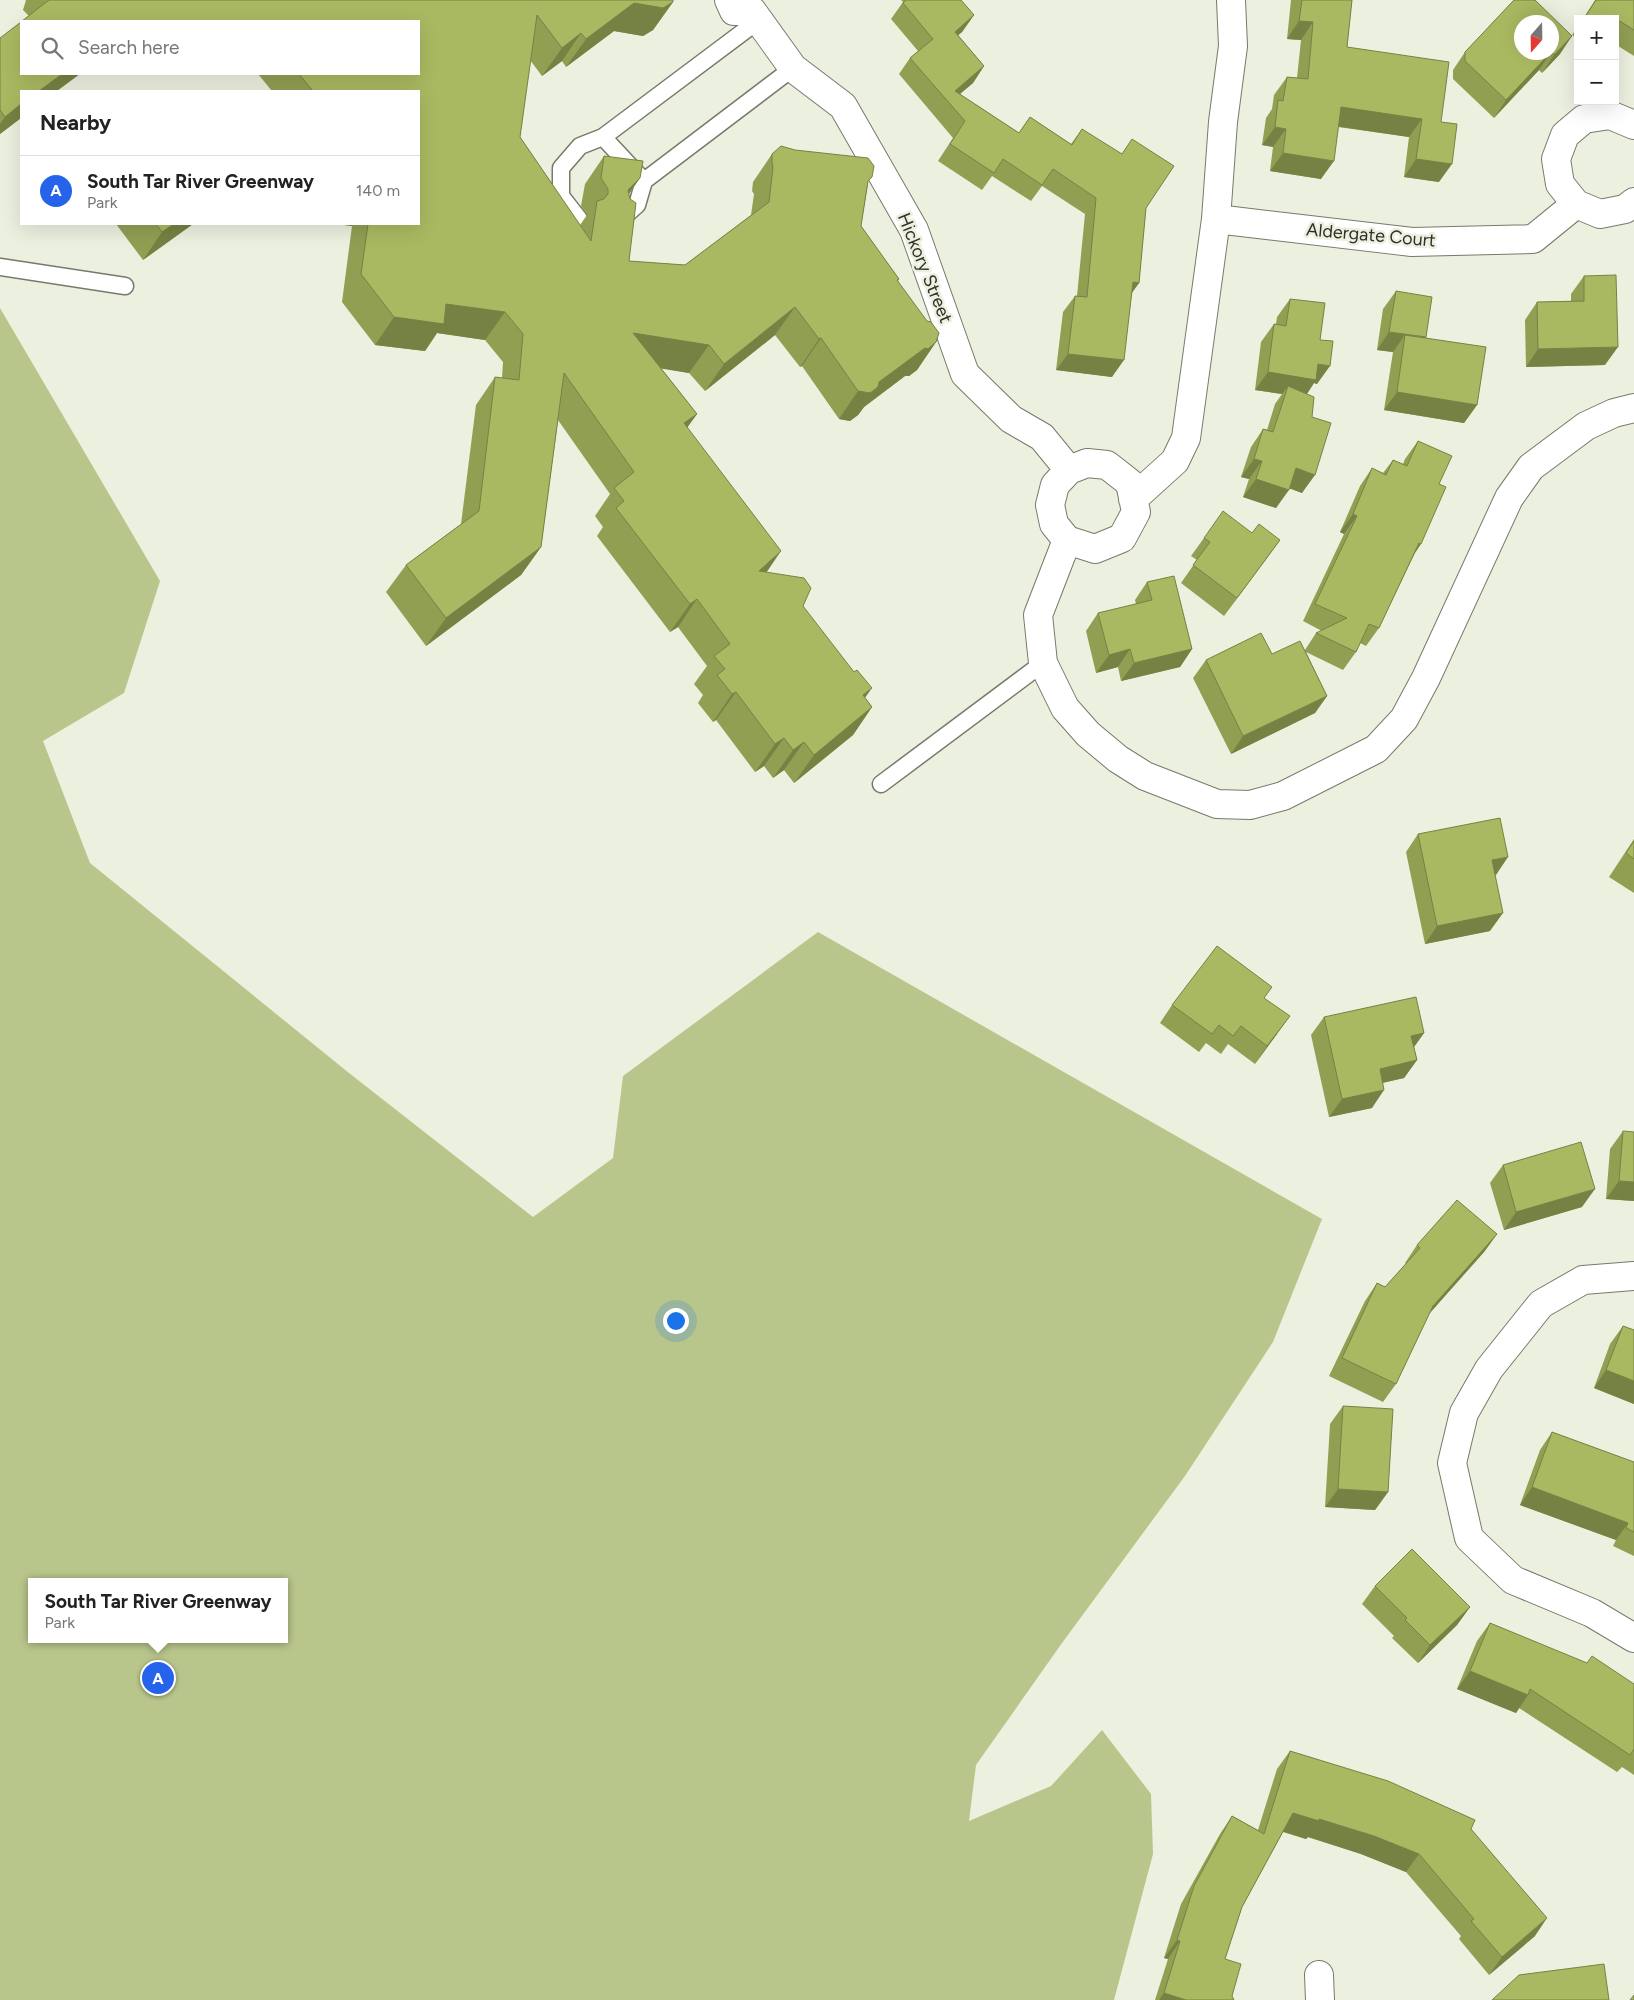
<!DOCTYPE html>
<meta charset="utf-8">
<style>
body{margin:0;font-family:Figtree,sans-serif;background:#f6f6f6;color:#222}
.controls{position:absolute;right:15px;top:15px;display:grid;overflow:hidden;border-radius:0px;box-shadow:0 5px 20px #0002}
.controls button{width:45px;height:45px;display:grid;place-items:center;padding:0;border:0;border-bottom:1px solid #e0e0e0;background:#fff;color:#222;font:25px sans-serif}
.compass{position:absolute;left:1514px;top:15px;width:45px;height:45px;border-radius:50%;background:#fff;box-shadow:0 5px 20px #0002;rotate:200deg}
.you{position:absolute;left:675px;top:1320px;width:18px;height:18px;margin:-12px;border:4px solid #fff;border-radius:50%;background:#1a73e8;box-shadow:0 0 0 8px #1a73e833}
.badge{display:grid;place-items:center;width:32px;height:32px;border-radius:50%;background:#2563eb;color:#fff;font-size:16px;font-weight:700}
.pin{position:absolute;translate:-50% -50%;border:2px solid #fff;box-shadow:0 1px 5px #0006}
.popup{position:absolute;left:28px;top:1578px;width:260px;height:65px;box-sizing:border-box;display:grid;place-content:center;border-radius:0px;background:#fff;filter:drop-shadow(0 1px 4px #0005);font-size:16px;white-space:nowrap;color:#767676}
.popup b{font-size:19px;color:#222}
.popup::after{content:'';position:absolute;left:50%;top:100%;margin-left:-10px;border:10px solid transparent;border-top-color:#fff}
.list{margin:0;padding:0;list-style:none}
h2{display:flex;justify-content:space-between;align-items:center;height:65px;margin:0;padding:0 20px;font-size:21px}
h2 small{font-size:16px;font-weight:400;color:#767676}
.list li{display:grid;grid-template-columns:32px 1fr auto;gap:15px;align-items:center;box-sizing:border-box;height:70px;padding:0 20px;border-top:1px solid #e0e0e0}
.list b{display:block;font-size:19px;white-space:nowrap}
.list p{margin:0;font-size:16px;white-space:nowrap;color:#767676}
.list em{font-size:16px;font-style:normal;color:#767676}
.icon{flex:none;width:28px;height:28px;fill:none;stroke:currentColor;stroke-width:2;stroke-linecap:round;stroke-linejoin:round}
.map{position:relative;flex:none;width:1634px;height:2000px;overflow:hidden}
.search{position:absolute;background:#fff;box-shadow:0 5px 20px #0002;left:20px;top:20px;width:400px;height:55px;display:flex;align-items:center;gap:12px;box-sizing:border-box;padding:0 18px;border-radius:0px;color:#767676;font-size:19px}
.panel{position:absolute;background:#fff;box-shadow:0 5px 20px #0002;left:20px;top:90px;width:400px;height:135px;border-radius:0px}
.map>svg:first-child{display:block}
.green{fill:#b9c68b;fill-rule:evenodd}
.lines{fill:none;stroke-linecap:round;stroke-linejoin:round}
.service-casing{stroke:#777a6b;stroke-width:19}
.minor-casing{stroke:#777a6b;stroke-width:30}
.service{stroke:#fff;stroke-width:16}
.minor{stroke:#fff;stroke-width:28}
.wall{fill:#919f53}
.shaded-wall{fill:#768244}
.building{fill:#a9b961;stroke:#768244}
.labels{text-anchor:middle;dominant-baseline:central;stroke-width:5;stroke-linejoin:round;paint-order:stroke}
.street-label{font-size:18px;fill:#2f302a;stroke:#ecf0df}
</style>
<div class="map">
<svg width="1634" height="2000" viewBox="0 0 1634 2000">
<rect width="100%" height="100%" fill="#ecf0df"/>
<path class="green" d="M 0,308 L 160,581 L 124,693 L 43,741 L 90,863 L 349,1073 L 533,1217 L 613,1158 L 623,1076 L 818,932 L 1322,1219 L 1273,1342 L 1185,1476 L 1062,1643 L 976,1765 L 969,1821 L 1051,1786 L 1102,1730 L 1151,1794 L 1153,1854 L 1114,2000 L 0,2000 ZM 32,1582 L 284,1582 L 284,1639 L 32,1639 Z"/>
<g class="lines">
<defs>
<path id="service" d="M 759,20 L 603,137 L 644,181 L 793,68
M 579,219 L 561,196 L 561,168 L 580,146 L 603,137
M 620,220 L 637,205 L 644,181
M 0,267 L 125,286
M 881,784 L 1043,663"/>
<path id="minor" d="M 729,0 L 734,11 L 752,11
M 752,11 L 793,68 L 843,106 L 914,230 L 965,374 L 1011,419 L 1042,437 L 1069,470
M 1634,125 L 1610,115 L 1584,119 L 1565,135 L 1556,159 L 1560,184 L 1576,204 L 1600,214 L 1625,209 L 1634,202
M 1216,219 L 1412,242 L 1533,239 L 1576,204
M 1087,463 L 1107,465 L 1130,483 L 1136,512 L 1122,538 L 1095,549 L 1067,540 L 1054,524 L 1050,505 L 1055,485 L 1069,470 Z
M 1133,499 L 1175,461 L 1186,438 L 1216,219 L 1223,122 L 1233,46 L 1231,0
M 1067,540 L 1038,615 L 1043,663 L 1065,708 L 1088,734 L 1118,759 L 1145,776 L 1217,804 L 1250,805 L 1283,796 L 1376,749 L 1404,719 L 1426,678 L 1509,498 L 1531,467 L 1586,426 L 1614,413 L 1634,408
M 1634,1276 L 1583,1280 L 1541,1304 L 1489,1369 L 1464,1413 L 1452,1463 L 1469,1538 L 1513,1580 L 1592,1613 L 1634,1638
M 1319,1975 L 1320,2000"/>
</defs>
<use href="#service" class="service-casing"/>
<use href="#minor" class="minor-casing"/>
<use href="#service" class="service"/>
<use href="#minor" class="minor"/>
</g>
<path class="wall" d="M 26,0 L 673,0 L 673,2 L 653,30 L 643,36 L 614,31 L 566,67 L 562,61 L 542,76 L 530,60 L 520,137 L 580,225 L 587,215 L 581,206 L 585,184 L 604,156 L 640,178 L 629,194 L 629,261 L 685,265 L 751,215 L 754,194 L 752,191 L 753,182 L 772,154 L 868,183 L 861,226 L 899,279 L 898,281 L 936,342 L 917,370 L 909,376 L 905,376 L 864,407 L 858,415 L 850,421 L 839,419 L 802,366 L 800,367 L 775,335 L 705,391 L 689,373 L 661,368 L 697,414 L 687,427 L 766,572 L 803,606 L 865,698 L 872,707 L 853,735 L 794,783 L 784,770 L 773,778 L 764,766 L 755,772 L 716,720 L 713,722 L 698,703 L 703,695 L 694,684 L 707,666 L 678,627 L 670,632 L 597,536 L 603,527 L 595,516 L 610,494 L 558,420 L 541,547 L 521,575 L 426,646 L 386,592 L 406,565 L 461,524 L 476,405 L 495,377 L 502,378 L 503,362 L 485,340 L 437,333 L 425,351 L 375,345 L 342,302 L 352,226 L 337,224 L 419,224 L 419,91 L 272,91 L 258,74 L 419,74 L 419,21 L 29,16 L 23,10 Z
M 901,0 L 961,0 L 974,15 L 962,32 L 958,35 L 984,66 L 973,83 L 960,94 L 1019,133 L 1030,117 L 1071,144 L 1082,129 L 1146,208 L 1139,283 L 1132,293 L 1112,377 L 1056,370 L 1063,312 L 1075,296 L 1077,296 L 1085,214 L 1042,186 L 1031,201 L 992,176 L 982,190 L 938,161 L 953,138 L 899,74 L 910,58 L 918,51 L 891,19 L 903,2 Z
M 1291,0 L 1352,0 L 1347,47 L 1441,122 L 1439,182 L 1404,177 L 1409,137 L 1338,127 L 1321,179 L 1270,171 L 1273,147 L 1262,145 L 1266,118 L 1272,109 L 1274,95 L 1287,77 L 1297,78 L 1301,40 L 1287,39 Z
M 1514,0 L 1560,54 L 1542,73 L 1539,70 L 1494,118 L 1453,79 L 1453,70 L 1465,52 Z
M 1595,0 L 1634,0 L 1634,56 L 1615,44 L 1615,19 L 1583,19 Z
M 1578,26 L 1578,39 L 1572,35 Z
M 0,38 L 21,91 L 21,118 L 0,134 Z
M 116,224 L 193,224 L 143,260 Z
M 1584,276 L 1605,365 L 1526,367 L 1525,320 L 1537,302 L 1571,301 L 1571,294 Z
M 1396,291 L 1426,337 L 1477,405 L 1464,423 L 1384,410 L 1393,352 L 1377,350 L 1383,309 Z
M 1290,299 L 1320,340 L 1317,384 L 1314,383 L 1307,394 L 1302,493 L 1289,488 L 1276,508 L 1243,497 L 1249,479 L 1241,477 L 1251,447 L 1263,429 L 1267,430 L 1275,404 L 1282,394 L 1255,390 L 1261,342 L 1274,324 L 1276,324 L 1277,317 Z
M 1418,441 L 1439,484 L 1414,555 L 1379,628 L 1366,646 L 1360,643 L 1356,652 L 1343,670 L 1306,652 L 1327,696 L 1315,713 L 1231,754 L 1193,678 L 1206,660 L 1272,654 L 1305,650 L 1316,633 L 1322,631 L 1303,621 L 1344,534 L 1340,532 L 1360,486 L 1372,468 L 1383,473 L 1393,460 L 1403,464 L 1405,459 Z
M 1252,533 L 1280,540 L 1224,616 L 1181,583 L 1197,560 L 1191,556 L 1204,538 Z
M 1147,582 L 1192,649 L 1180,667 L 1121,681 L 1118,667 L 1096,673 L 1086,631 L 1098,613 L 1136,604 L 1135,600 Z
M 1418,834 L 1496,875 L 1495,875 L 1490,931 L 1425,944 L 1406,852 Z
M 1634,839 L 1634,893 L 1609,877 Z
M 1264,998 L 1277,1034 L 1255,1064 L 1228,1044 L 1221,1054 L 1206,1043 L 1199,1052 L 1160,1023 L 1172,1005 Z
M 1324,1017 L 1424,1033 L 1414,1047 L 1417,1060 L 1404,1078 L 1383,1083 L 1372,1108 L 1329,1117 L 1311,1035 Z
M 1623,1131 L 1634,1201 L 1606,1199 L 1610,1149 Z
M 1503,1165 L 1582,1207 L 1504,1230 L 1490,1183 Z
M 1497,1234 L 1484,1252 L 1429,1314 L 1396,1384 L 1383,1402 L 1329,1376 L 1365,1301 L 1377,1283 L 1385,1287 L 1406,1264 L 1405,1263 L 1417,1245 Z
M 1623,1326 L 1634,1330 L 1634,1404 L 1594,1388 L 1610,1344 Z
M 1343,1406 L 1388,1492 L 1375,1510 L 1325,1507 L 1330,1424 Z
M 1552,1432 L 1634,1462 L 1634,1556 L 1613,1546 L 1616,1540 L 1520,1505 L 1540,1450 Z
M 1375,1586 L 1470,1607 L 1457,1625 L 1418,1663 L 1392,1638 L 1394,1636 L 1362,1604 Z
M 1490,1623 L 1634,1684 L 1634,1775 L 1622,1767 L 1617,1772 L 1519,1708 L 1516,1713 L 1457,1689 L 1477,1641 Z
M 1290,1751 L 1471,1829 L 1535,1936 L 1489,1975 L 1459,1939 L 1461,1936 L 1406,1872 L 1361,1854 L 1308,1837 L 1306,1839 L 1283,1832 L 1242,1907 L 1225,1959 L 1232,1996 L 1234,2000 L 1155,2000 L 1168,1959 L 1164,1958 L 1181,1904 L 1220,1834 L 1232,1816 L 1258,1830 L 1277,1769 Z"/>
<path class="shaded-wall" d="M 673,2 L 653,30 L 643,36 L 614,31 L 566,67 L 586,39 L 634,3 Z
M 974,15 L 962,32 L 943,48 L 955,32 Z
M 1299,21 L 1313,22 L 1301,40 L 1287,39 Z
M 581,33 L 562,61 L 542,76 L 562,48 Z
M 1572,36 L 1560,54 L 1542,73 L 1554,55 Z
M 1551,52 L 1539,70 L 1494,118 L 1506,100 Z
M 984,66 L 973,83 L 949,103 L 955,91 Z
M 62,74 L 80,74 L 57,91 L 39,91 Z
M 21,104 L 21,118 L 0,134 L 0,124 L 5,117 Z
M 1341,107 L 1422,119 L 1409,137 L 1328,125 Z
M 1275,127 L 1286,129 L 1273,147 L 1262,145 Z
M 1283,153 L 1334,161 L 1321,179 L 1270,171 Z
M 1416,159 L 1452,164 L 1439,182 L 1404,177 Z
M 640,178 L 620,206 L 628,190 Z
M 174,224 L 193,224 L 143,260 L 162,232 Z
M 337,224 L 353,224 L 352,226 Z
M 1133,282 L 1139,283 L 1127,299 Z
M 446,304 L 505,312 L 485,340 L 437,333 L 425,351 L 375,345 L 394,317 Z
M 795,307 L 775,335 L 705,391 L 724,364 Z
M 1389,332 L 1426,337 L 1405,335 L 1393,352 L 1377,350 Z
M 633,333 L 709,345 L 689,373 L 614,361 Z
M 821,338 L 802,366 L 800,367 L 819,339 Z
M 936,342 L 917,370 L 909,376 L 905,376 L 864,407 L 858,415 L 850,421 L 839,419 L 858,391 L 879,382 L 925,348 Z
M 1618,347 L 1605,365 L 1526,367 L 1538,349 Z
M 1068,354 L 1124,360 L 1112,377 L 1056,370 Z
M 1318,364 L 1330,366 L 1317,384 L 1314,383 L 1304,398 L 1288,386 L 1282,394 L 1255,390 L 1268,372 Z
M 1397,392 L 1477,405 L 1464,423 L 1384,410 Z
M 697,414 L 677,442 L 684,423 Z
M 1254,459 L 1262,461 L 1249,479 L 1241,477 Z
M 1296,468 L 1315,475 L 1302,493 L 1283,486 Z
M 1256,479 L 1289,490 L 1276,508 L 1243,497 Z
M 1353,514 L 1357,516 L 1344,534 L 1340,532 Z
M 1280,540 L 1267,558 L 1224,616 L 1237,598 Z
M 1419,543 L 1421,544 L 1409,562 Z
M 541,547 L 521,575 L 426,646 L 446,618 Z
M 781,551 L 762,579 L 759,571 Z
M 697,599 L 678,627 L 670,632 L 690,604 Z
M 1130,649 L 1118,667 L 1096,673 L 1109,655 Z
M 1192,649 L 1180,667 L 1121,681 L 1134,663 Z
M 872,688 L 852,716 L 863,695 Z
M 736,692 L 716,720 L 713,722 L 732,694 Z
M 1327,696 L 1315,713 L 1231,754 L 1243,736 Z
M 872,707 L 853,735 L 794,783 L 814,755 Z
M 784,738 L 764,766 L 755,772 L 775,744 Z
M 804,742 L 784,770 L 773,778 L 793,750 Z
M 1508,857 L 1496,875 L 1479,878 L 1492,860 Z
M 1503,913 L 1490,931 L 1425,944 L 1437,926 Z
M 1290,1016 L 1277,1034 L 1255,1064 L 1267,1046 Z
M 1424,1033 L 1411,1051 L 1411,1036 Z
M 1417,1060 L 1404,1078 L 1367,1086 L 1380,1069 Z
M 1384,1090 L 1372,1108 L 1329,1117 L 1342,1099 Z
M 1619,1181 L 1634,1182 L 1634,1201 L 1606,1199 Z
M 1595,1189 L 1582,1207 L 1504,1230 L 1516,1212 Z
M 1497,1234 L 1484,1252 L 1420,1324 L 1433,1306 Z
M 1606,1370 L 1634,1381 L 1634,1404 L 1594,1388 Z
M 1532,1487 L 1628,1523 L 1616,1540 L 1520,1505 Z
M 1338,1489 L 1388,1492 L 1375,1510 L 1325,1507 Z
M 1470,1607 L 1457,1625 L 1418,1663 L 1430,1645 Z
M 1470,1671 L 1528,1695 L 1516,1713 L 1457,1689 Z
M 1293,1813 L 1319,1819 L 1374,1836 L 1419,1854 L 1406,1872 L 1361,1854 L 1308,1837 L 1306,1839 L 1281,1831 Z
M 1547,1918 L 1535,1936 L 1489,1975 L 1502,1957 Z
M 1177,1940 L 1180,1941 L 1168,1959 L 1164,1958 Z
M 1164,1993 L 1186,2000 L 1159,2000 Z"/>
<path class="building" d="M 49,0 L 673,0 L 673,2 L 663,8 L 634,3 L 586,39 L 581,33 L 562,48 L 537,15 L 520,137 L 591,241 L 597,201 L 604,199 L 608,194 L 608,189 L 601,178 L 604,156 L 643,161 L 640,178 L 628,190 L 630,199 L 636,203 L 629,261 L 685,265 L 769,202 L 773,167 L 772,163 L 772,154 L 781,146 L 795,150 L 868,158 L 874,166 L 872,177 L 868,181 L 861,226 L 899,279 L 897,280 L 927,321 L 931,322 L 939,333 L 936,342 L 928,349 L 925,348 L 879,382 L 878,387 L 870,393 L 858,391 L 821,338 L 819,339 L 795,307 L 724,364 L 709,345 L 633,333 L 697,414 L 684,423 L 781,551 L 759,571 L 804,578 L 811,588 L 803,606 L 854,672 L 857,670 L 872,688 L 863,695 L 872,707 L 814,755 L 804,742 L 793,750 L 784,738 L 775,744 L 736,692 L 732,694 L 717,675 L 725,669 L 714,656 L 730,644 L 697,599 L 690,604 L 616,508 L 624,501 L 614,488 L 634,472 L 564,373 L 541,547 L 446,618 L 406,565 L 479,511 L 495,377 L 519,380 L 523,334 L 505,312 L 446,304 L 444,324 L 394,317 L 361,274 L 368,224 L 419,224 L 419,91 L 313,91 L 299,74 L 419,74 L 419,21 L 22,21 Z
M 906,0 L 961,0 L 974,15 L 955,32 L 984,66 L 955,91 L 1019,133 L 1030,117 L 1072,145 L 1082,129 L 1122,154 L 1132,139 L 1174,166 L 1146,208 L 1139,283 L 1133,282 L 1124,360 L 1068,354 L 1075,296 L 1087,297 L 1096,198 L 1053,169 L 1042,185 L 1003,159 L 994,173 L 950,144 L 965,121 L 910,58 L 933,39 L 903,3 Z
M 1302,0 L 1352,0 L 1347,47 L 1449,62 L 1441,122 L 1457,124 L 1452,164 L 1416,159 L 1422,119 L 1341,107 L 1334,161 L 1283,153 L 1286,129 L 1275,127 L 1278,100 L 1283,101 L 1287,77 L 1308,79 L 1313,22 L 1299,21 Z
M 1514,0 L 1535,0 L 1572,36 L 1554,55 L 1552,52 L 1552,22 L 1522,22 L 1522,52 L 1551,52 L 1506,100 L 1465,61 L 1465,52 Z
M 1596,0 L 1634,0 L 1634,30 L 1618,20 L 1615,24 L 1615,19 L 1587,19 L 1585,17 Z
M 21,22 L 21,74 L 62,74 L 39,91 L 21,91 L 21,104 L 5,117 L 0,110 L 0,38 Z
M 156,224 L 174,224 L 162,232 Z
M 1616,275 L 1618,347 L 1538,349 L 1537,302 L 1584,301 L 1584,276 Z
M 1396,291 L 1432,297 L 1426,337 L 1389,332 Z
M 1290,299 L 1325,303 L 1320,340 L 1333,341 L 1330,366 L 1318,364 L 1316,380 L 1268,372 L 1274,324 L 1286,326 Z
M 1405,335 L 1486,347 L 1477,405 L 1397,392 Z
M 1288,386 L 1314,397 L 1312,417 L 1331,423 L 1315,475 L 1296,468 L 1289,490 L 1256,479 L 1262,461 L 1254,459 L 1263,429 L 1273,432 Z
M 1418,441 L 1452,456 L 1439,484 L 1446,487 L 1421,544 L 1419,543 L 1379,628 L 1369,624 L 1356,652 L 1316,633 L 1347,618 L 1315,604 L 1357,516 L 1353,514 L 1372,468 L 1386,475 L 1393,460 L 1407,466 Z
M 1223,511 L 1252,533 L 1259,524 L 1280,540 L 1237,598 L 1193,565 L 1210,542 L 1204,538 Z
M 1174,576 L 1192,649 L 1134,663 L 1130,649 L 1109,655 L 1098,613 L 1152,600 L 1147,582 Z
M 1261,633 L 1272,654 L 1300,641 L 1327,696 L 1243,736 L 1206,660 Z
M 1500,818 L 1508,857 L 1492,860 L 1503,913 L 1437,926 L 1418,834 Z
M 1634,841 L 1634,859 L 1626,853 Z
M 1217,946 L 1272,987 L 1264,998 L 1290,1016 L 1267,1046 L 1241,1026 L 1233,1036 L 1219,1025 L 1212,1034 L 1172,1005 Z
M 1416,997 L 1424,1033 L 1411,1036 L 1417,1060 L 1380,1069 L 1384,1090 L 1342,1099 L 1324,1017 Z
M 1623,1131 L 1634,1132 L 1634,1182 L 1619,1181 Z
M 1581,1142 L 1595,1189 L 1516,1212 L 1503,1165 Z
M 1457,1200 L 1497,1234 L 1433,1306 L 1396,1384 L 1342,1358 L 1377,1283 L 1385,1287 L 1420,1248 L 1417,1245 Z
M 1623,1326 L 1634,1330 L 1634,1381 L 1606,1370 Z
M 1343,1406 L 1393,1409 L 1388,1492 L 1338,1489 Z
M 1552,1432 L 1634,1462 L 1634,1532 L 1626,1528 L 1628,1523 L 1532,1487 Z
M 1412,1549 L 1470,1607 L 1430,1645 L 1405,1620 L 1407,1618 L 1375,1586 Z
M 1490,1623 L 1587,1663 L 1592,1656 L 1634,1684 L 1634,1749 L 1630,1755 L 1530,1689 L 1528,1695 L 1470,1671 Z
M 1290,1751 L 1388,1781 L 1475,1820 L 1471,1829 L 1547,1918 L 1502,1957 L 1471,1921 L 1474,1919 L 1419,1854 L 1374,1836 L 1319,1819 L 1319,1821 L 1293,1813 L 1242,1907 L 1225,1959 L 1241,1964 L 1232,1996 L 1234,2000 L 1186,2000 L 1164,1993 L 1180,1941 L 1177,1940 L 1194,1886 L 1232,1816 L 1264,1834 Z
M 1604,1964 L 1609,2000 L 1492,2000 L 1519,1975 Z
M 1634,1995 L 1634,2000 L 1630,2000 Z"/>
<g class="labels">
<g class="street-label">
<text transform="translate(1371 235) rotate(5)">Aldergate Court</text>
<text transform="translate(925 268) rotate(68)">Hickory Street</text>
</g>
</g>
</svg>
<div class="controls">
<button>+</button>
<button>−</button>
</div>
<svg class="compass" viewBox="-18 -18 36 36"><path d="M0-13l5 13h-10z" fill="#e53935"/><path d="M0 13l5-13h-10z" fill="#767676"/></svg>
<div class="you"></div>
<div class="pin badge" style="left:158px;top:1678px">A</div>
<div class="popup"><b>South Tar River Greenway</b>Park</div>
<div class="search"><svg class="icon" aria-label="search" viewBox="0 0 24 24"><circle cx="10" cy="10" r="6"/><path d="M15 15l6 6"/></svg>Search here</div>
<section class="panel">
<h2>Nearby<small></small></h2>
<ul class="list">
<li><span class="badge">A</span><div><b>South Tar River Greenway</b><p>Park</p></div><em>140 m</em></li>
</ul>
</section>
</div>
